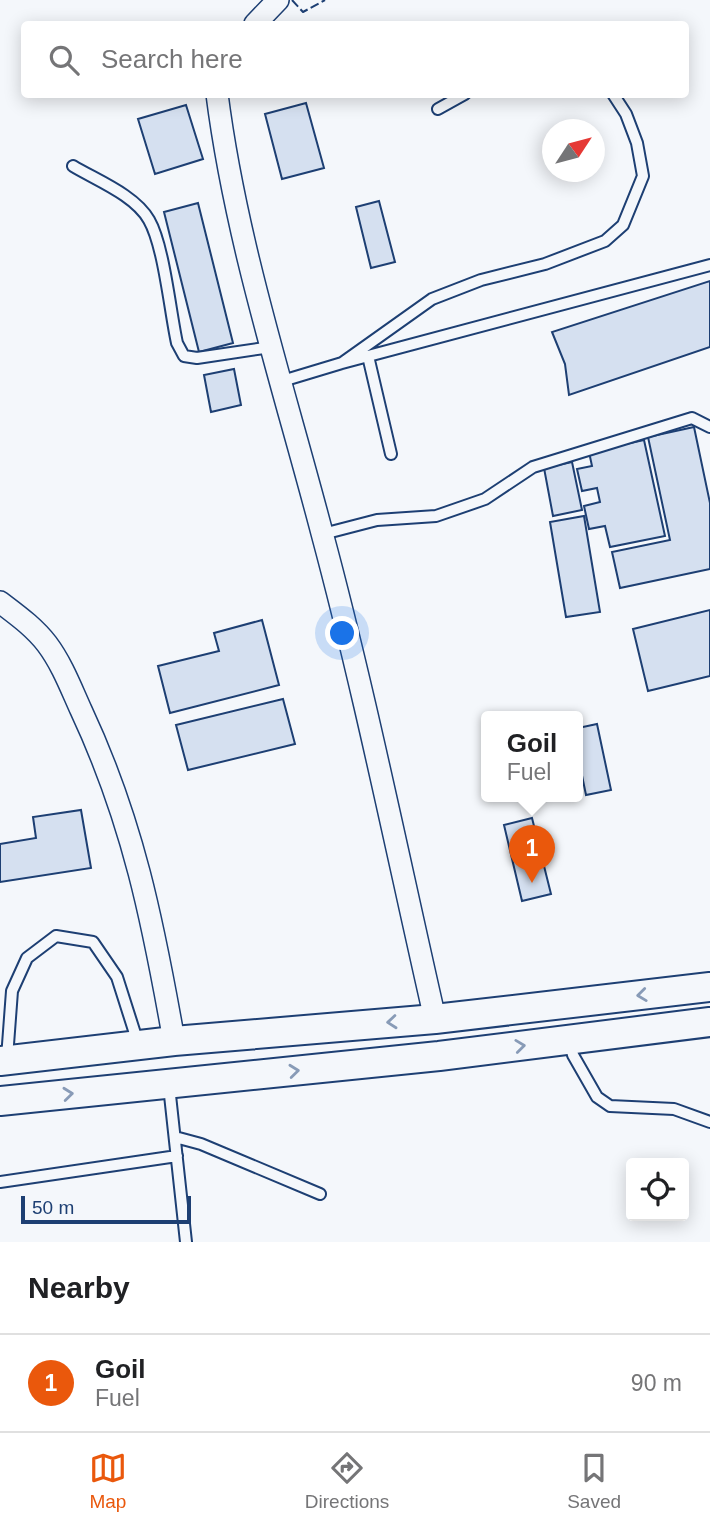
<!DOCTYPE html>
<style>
body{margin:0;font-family:Helvetica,sans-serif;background:#f2f2f2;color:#202124}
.controls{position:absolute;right:21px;bottom:21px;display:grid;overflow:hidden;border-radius:7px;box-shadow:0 4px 18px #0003}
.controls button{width:63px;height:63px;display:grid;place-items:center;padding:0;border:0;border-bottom:2px solid #e0e0e0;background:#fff;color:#202124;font:35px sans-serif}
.compass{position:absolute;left:542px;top:119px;width:63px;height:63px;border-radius:50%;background:#fff;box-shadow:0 4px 18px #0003;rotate:54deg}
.scale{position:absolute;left:21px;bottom:18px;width:170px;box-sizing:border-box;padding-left:7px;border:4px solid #1d3f73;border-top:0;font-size:19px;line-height:24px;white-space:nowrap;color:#1d3f73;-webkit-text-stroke:5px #f4f7fb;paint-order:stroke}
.you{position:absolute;left:343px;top:634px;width:24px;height:24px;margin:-18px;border:5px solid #fff;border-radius:50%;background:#1a73e8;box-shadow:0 0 0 10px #1a73e833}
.badge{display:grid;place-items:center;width:46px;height:46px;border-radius:50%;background:#ea580c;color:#fff;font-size:23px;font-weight:700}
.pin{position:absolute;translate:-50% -58px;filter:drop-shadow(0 2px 4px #0008)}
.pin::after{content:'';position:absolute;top:37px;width:24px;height:21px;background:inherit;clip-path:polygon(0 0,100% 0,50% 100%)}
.popup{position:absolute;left:481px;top:711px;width:102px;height:91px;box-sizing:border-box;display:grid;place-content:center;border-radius:7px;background:#fff;filter:drop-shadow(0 2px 5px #0005);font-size:23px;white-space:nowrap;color:#757577}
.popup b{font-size:26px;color:#202124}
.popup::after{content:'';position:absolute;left:50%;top:100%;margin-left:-14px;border:14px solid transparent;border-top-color:#fff}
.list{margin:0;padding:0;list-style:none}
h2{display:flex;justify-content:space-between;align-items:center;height:91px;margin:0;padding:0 28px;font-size:30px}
h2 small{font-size:23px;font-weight:400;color:#757577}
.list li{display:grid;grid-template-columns:46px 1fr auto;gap:21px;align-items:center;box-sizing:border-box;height:98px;padding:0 28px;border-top:2px solid #e0e0e0}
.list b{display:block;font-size:26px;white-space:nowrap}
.list p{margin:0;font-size:23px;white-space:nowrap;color:#757577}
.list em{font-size:23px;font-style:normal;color:#757577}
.icon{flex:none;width:38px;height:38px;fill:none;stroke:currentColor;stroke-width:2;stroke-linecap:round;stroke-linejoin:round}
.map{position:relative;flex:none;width:710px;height:1242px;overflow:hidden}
.search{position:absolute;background:#fff;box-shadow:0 4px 18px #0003;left:21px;right:21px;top:21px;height:77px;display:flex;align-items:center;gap:18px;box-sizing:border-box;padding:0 24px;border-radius:7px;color:#757577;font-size:26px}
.sheet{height:189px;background:#fff}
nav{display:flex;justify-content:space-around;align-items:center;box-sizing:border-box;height:98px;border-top:2px solid #e0e0e0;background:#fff;font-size:19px;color:#757577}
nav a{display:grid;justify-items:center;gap:4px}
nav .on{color:#ea580c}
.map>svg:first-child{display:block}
.building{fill:#d5e0f0;stroke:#1d3f73;stroke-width:2}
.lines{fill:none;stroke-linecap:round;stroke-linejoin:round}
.service-casing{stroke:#1d3f73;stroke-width:14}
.minor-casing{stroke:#1d3f73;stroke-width:24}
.secondary-casing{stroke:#1d3f73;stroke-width:32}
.service{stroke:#f4f7fb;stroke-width:10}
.minor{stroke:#f4f7fb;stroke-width:21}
.secondary{stroke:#f4f7fb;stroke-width:28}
.fence{stroke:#1d3f73;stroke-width:2;stroke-dasharray:9 3.5;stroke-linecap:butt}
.oneway{stroke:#889bb7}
</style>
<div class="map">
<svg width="710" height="1242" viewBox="0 0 710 1242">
<rect width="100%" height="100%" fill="#f4f7fb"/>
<path class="building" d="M 306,103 L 324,168 L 282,179 L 265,114 Z
M 186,105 L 203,159 L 155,174 L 138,119 Z
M 379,201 L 395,262 L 371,268 L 356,207 Z
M 198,203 L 233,343 L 199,352 L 164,212 Z
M 710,281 L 710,347 L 569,395 L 565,364 L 552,332 Z
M 234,369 L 241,405 L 211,412 L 204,375 Z
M 694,427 L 710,503 L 710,569 L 620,588 L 612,552 L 670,540 L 648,437 Z
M 644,440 L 665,536 L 610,547 L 605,526 L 589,529 L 584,506 L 600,502 L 597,488 L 582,491 L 577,469 L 592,466 L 589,452 Z
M 572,462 L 582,510 L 553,516 L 544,468 Z
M 584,516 L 600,612 L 566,617 L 550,522 Z
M 710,610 L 710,676 L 648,691 L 633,629 Z
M 262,620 L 279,685 L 170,713 L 158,666 L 219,651 L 214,633 Z
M 283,699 L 295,744 L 188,770 L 176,725 Z
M 597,724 L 611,790 L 586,795 L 578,756 L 578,728 Z
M 81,810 L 91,868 L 0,882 L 0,844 L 36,838 L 33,817 Z
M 532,818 L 551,894 L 522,901 L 504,825 Z"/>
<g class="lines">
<defs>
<path id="service" d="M 438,109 L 465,94
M 73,166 C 96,180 135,195 149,220 C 164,246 170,311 177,343 L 184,356 L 197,358 L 271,347
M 368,356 L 391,454
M 342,363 L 432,299 L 481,280 L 545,264 L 605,241 L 623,225 L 643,176 L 637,143 L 626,114 L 613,94
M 279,382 L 342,363 L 710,265
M 323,534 L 377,520 L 436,516 L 485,499 L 533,467 L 692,418 L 710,427
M 569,1040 L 573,1055 L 597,1097 L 610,1106 L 674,1109 L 710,1122
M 7,1058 L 12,991 L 27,958 L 56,936 L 93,942 L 117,977 L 138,1043
M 169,1086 L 186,1242
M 175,1137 L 201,1144 L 320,1194
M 0,1182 L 177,1156"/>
<path id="minor" d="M 255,24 L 278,0
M 217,94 C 236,243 284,388 322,533 C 365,693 398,857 435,1019
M 0,602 C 17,615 34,627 47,644 C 62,664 71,688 81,710 C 133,821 153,922 174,1041"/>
<path id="secondary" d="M 0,1061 L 174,1041 L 435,1019 L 710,987
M 0,1101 L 439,1056 L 710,1022"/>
</defs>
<use href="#service" class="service-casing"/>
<use href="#minor" class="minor-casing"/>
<use href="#secondary" class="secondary-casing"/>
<use href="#service" class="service"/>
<use href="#minor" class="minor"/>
<use href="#secondary" class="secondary"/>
<path class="fence" d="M 292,0 L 303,12 L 325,0"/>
</g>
<defs><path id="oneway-chevron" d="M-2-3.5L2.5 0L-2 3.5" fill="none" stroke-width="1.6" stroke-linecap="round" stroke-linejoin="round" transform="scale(1.75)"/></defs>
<g class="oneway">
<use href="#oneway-chevron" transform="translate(642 995) rotate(173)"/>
<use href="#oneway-chevron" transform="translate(392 1022) rotate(175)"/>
<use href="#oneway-chevron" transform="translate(520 1046) rotate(-7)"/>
<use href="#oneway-chevron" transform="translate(294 1071) rotate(-6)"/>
<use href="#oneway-chevron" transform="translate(68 1094) rotate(-6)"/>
</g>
</svg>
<div class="controls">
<button><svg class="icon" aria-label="locate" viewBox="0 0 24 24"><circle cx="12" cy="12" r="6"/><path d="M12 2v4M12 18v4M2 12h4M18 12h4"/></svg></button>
</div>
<svg class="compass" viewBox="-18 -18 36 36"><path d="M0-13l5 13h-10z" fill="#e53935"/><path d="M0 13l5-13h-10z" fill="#757577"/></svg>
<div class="scale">50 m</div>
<div class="you"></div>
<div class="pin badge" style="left:532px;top:883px">1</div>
<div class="popup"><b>Goil</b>Fuel</div>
<div class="search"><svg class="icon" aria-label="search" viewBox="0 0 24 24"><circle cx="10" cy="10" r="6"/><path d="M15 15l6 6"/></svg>Search here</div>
</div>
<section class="sheet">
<h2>Nearby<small></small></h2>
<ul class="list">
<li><span class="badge">1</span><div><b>Goil</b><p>Fuel</p></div><em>90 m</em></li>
</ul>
</section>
<nav>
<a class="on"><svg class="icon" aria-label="map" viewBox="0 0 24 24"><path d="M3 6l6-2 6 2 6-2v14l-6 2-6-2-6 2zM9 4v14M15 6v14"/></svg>Map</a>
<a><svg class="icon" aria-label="directions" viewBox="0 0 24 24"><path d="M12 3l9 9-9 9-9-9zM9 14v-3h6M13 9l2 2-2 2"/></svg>Directions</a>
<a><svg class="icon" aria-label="saved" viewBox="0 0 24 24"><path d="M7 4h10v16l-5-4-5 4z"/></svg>Saved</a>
</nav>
